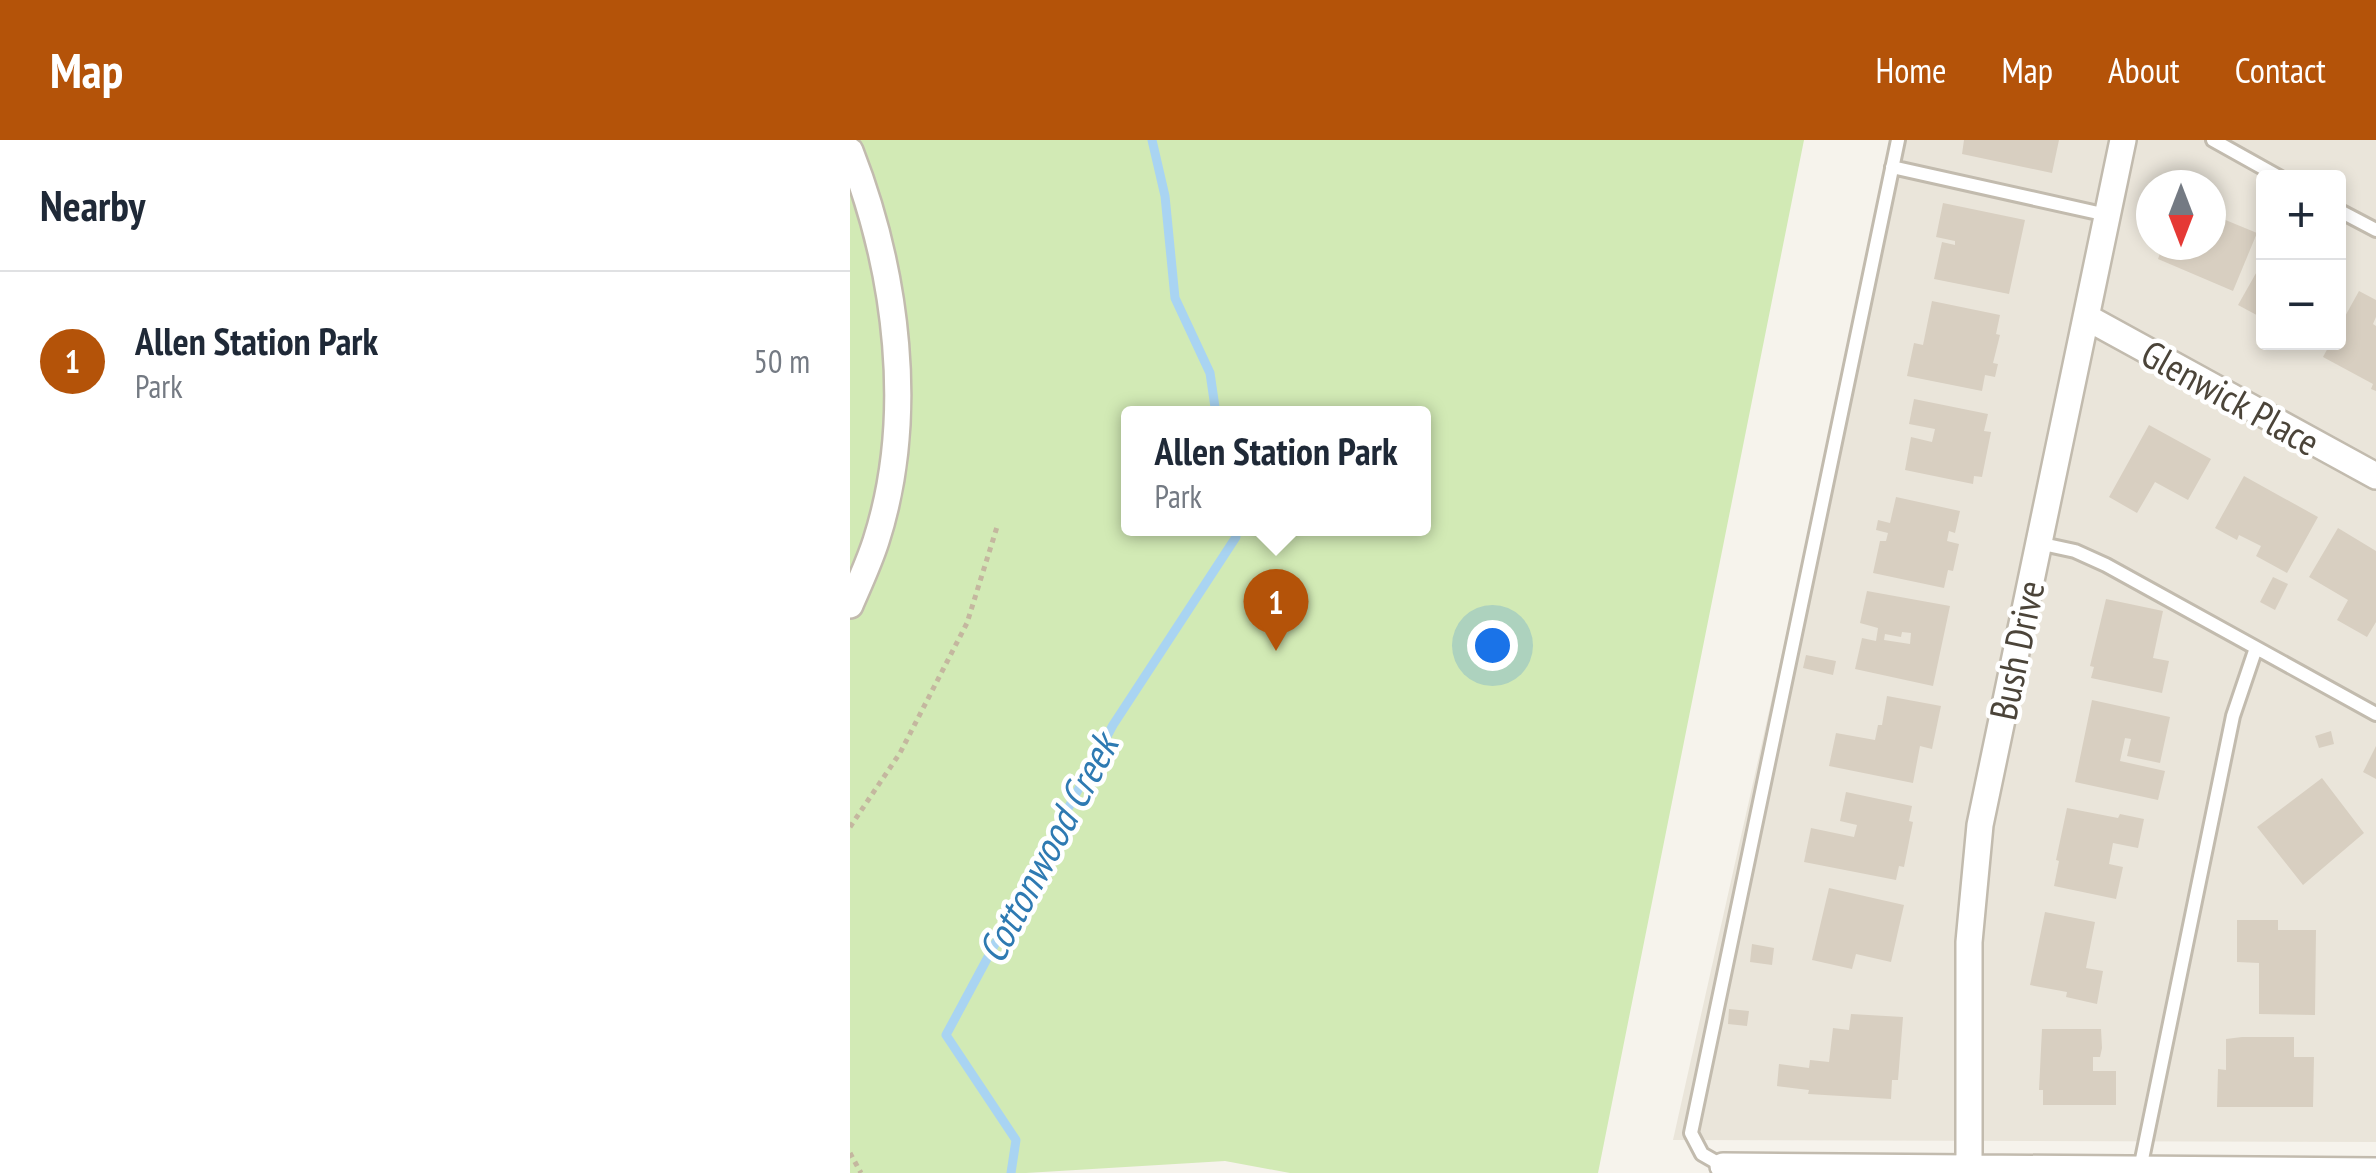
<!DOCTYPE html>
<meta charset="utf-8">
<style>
body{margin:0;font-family:"PT Sans Narrow",sans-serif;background:#f6f6f7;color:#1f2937}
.controls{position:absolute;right:30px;top:30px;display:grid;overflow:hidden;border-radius:10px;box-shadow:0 5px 15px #0003}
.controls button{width:90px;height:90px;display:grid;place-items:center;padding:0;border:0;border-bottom:2px solid #e0e1e3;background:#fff;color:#1f2937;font:50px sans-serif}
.compass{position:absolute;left:1286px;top:30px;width:90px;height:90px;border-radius:50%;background:#fff;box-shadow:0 5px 15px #0003;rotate:180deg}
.you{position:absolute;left:642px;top:505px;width:35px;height:35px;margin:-25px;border:8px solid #fff;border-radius:50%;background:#1a73e8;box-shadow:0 0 0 15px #1a73e833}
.badge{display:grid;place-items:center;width:65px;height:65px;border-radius:50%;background:#b45309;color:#fff;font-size:32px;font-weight:700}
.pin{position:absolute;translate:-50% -82px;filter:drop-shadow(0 2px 5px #0008)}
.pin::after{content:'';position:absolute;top:52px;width:35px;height:30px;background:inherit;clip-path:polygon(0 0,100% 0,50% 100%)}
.popup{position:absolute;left:271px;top:266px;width:310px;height:130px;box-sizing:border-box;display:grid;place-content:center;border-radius:10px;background:#fff;filter:drop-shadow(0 2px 8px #0005);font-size:32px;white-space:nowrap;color:#747a83}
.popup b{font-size:38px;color:#1f2937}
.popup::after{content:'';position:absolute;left:50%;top:100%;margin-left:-20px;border:20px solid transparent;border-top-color:#fff}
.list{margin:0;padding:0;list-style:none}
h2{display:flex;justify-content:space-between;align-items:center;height:130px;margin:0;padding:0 40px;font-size:42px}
h2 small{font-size:32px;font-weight:400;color:#747a83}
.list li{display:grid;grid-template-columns:65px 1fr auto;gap:30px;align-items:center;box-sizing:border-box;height:180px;padding:0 40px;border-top:2px solid #e0e1e3}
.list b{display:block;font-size:38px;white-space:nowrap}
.list p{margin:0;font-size:32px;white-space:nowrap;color:#747a83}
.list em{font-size:32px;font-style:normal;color:#747a83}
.map{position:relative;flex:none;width:1526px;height:1033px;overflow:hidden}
header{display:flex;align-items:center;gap:60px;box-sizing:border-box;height:140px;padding:0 50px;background:#b45309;color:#fff}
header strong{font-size:48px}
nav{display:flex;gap:55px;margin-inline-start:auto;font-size:35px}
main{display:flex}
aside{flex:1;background:#fff}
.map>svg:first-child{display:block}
.residential{fill:#eae5da;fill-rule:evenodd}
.park{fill:#d2eab5;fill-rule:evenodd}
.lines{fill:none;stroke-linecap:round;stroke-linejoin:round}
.stream{stroke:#a9d4f2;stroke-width:9}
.building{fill:#d8cfc1;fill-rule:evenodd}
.service-casing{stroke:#c2bbae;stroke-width:18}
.minor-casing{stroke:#c2bbae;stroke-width:30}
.path{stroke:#c4b79f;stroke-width:5;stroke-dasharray:5 5;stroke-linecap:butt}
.service{stroke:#fff;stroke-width:12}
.minor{stroke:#fff;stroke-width:25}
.labels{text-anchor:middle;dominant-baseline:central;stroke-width:9;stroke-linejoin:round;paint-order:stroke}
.street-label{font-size:38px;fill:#4b4439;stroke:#fff}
.water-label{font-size:40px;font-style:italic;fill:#2e7ab2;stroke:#fff}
</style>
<header>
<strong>Map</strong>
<nav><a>Home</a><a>Map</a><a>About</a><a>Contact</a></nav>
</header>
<main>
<aside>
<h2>Nearby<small></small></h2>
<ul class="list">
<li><span class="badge">1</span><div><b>Allen Station Park</b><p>Park</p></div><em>50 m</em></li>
</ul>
</aside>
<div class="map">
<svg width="1526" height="1033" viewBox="0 0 1526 1033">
<rect width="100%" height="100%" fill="#f6f3ec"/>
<path class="residential" d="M 1047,0 L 1526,0 L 1526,1002 L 823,1000 ZM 1414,38 L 1488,38 L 1488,202 L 1414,202 ZM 1301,45 L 1361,45 L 1361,105 L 1301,105 Z"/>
<path class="park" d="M 0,0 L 954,0 L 748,1033 L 440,1033 L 375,1021 L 176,1033 L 0,1033 ZM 278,274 L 574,274 L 574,388 L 278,388 Z"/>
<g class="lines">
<path class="stream" d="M 302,0 L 315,56 L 325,158 L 360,233 L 366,274
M 161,1033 L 166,1000 L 96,895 L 263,585 L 386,397 L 385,388"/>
</g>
<path class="building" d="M 1114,0 L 1209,0 L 1202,33 L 1112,14 Z
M 1093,63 L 1175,80 L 1159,154 L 1084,139 L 1092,102 L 1105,105 L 1105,101 L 1086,97 Z
M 1361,74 L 1407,93 L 1383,151 L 1308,119 L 1313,105 L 1361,105 Z
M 1414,119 L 1414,179 L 1388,165 Z
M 1509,151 L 1526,160 L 1526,177 L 1523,184 L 1526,186 L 1526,251 L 1521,249 L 1523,244 L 1473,217 L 1481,202 L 1488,202 L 1488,189 Z
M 1082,161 L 1150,175 L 1146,194 L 1150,195 L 1143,223 L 1148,224 L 1145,237 L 1135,235 L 1132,251 L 1057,236 L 1064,203 L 1073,205 Z
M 1064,259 L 1138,274 L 1134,291 L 1141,292 L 1132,337 L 1124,336 L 1123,344 L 1055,330 L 1061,297 L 1082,302 L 1085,289 L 1059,284 Z
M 1299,285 L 1361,319 L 1338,360 L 1305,342 L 1287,373 L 1259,357 Z
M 1394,336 L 1468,377 L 1437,433 L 1406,416 L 1411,406 L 1389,395 L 1387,400 L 1365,388 Z
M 1046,357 L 1110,371 L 1105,393 L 1099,391 L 1097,401 L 1109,404 L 1103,431 L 1098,430 L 1094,448 L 1023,433 L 1030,401 L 1036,401 L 1038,393 L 1026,390 L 1028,380 L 1040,383 Z
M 1488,388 L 1526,411 L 1526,482 L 1517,497 L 1487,480 L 1498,460 L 1459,437 Z
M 1423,437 L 1438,444 L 1425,470 L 1410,462 Z
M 1017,451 L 1100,466 L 1083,546 L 1005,529 L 1012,498 L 1026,501 L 1028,488 L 1010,483 ZM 1052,492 L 1061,493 L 1060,504 L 1034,500 L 1035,494 L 1051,497 Z
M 1256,459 L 1313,471 L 1303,518 L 1319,521 L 1312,553 L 1241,538 L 1244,527 L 1240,526 Z
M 956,515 L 986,521 L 983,535 L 953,528 Z
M 1037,556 L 1091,566 L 1082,609 L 1070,606 L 1063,643 L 979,626 L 986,593 L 1025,600 L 1028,585 L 1032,585 Z
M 1242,560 L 1320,577 L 1310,623 L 1277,616 L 1281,599 L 1275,598 L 1270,621 L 1315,631 L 1308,660 L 1225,642 Z
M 1481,591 L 1484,604 L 1469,608 L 1465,596 Z
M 1526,606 L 1526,639 L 1513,632 Z
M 1472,638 L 1514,693 L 1453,745 L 1407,687 Z
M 996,652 L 1062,666 L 1059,681 L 1063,682 L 1054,727 L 1049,726 L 1046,740 L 954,722 L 961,688 L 1004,697 L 1007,685 L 990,681 Z
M 1217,668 L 1268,678 L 1270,674 L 1294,679 L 1288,708 L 1263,703 L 1259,724 L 1273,727 L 1266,759 L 1204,746 L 1209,721 L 1206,720 Z
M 979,748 L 1054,765 L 1041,822 L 1006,814 L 1002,829 L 962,820 Z
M 1195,772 L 1245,782 L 1236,828 L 1253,831 L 1247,864 L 1216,857 L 1217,852 L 1180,845 Z
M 1387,780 L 1428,780 L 1428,790 L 1466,790 L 1465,875 L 1409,874 L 1409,823 L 1387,822 Z
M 902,804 L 924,808 L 922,825 L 900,822 Z
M 879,869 L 899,871 L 897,886 L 878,884 Z
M 1001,874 L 1053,877 L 1048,940 L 1042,940 L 1041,959 L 958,954 L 959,950 L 927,946 L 929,924 L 959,928 L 960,920 L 979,922 L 983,888 L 999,890 Z
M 1192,889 L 1251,889 L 1252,908 L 1250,917 L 1243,917 L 1243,931 L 1266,931 L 1266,965 L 1193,965 L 1193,950 L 1189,950 Z
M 1392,897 L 1444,897 L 1444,917 L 1464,917 L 1463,967 L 1367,967 L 1368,929 L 1376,930 L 1376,899 Z"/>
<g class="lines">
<defs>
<path id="service" d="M 1363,0 L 1431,38
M 1042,27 L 1257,75
M 1488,70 L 1526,90
M 1188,403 L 1225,411 L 1256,425 L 1526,574
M 873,1026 L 852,1014 L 841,993 L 1048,0
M 1290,1029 L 1383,576 L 1406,508"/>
<path id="minor" d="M 0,11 C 47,131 66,277 26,401 C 19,423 9,444 0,465
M 1236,177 L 1526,336
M 873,1026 L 1526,1031
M 1119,1028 L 1119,802 L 1130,685 L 1273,0"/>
</defs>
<use href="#service" class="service-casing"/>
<use href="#minor" class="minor-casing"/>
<path class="path" d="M 0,687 L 50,613 L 117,483 L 147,387
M 0,1013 L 11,1033"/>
<use href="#service" class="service"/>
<use href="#minor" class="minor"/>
</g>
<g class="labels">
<g class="street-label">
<text transform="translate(1381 257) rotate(29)">Glenwick Place</text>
<text transform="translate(1166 510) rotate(-78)">Bush Drive</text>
</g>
<g class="water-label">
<text transform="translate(197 708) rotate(-62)">Cottonwood Creek</text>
</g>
</g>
</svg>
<div class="controls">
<button>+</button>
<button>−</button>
</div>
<svg class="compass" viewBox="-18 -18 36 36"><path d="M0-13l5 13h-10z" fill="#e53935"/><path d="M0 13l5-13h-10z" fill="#747a83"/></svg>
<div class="you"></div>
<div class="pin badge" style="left:426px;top:511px">1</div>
<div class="popup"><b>Allen Station Park</b>Park</div>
</div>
</main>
